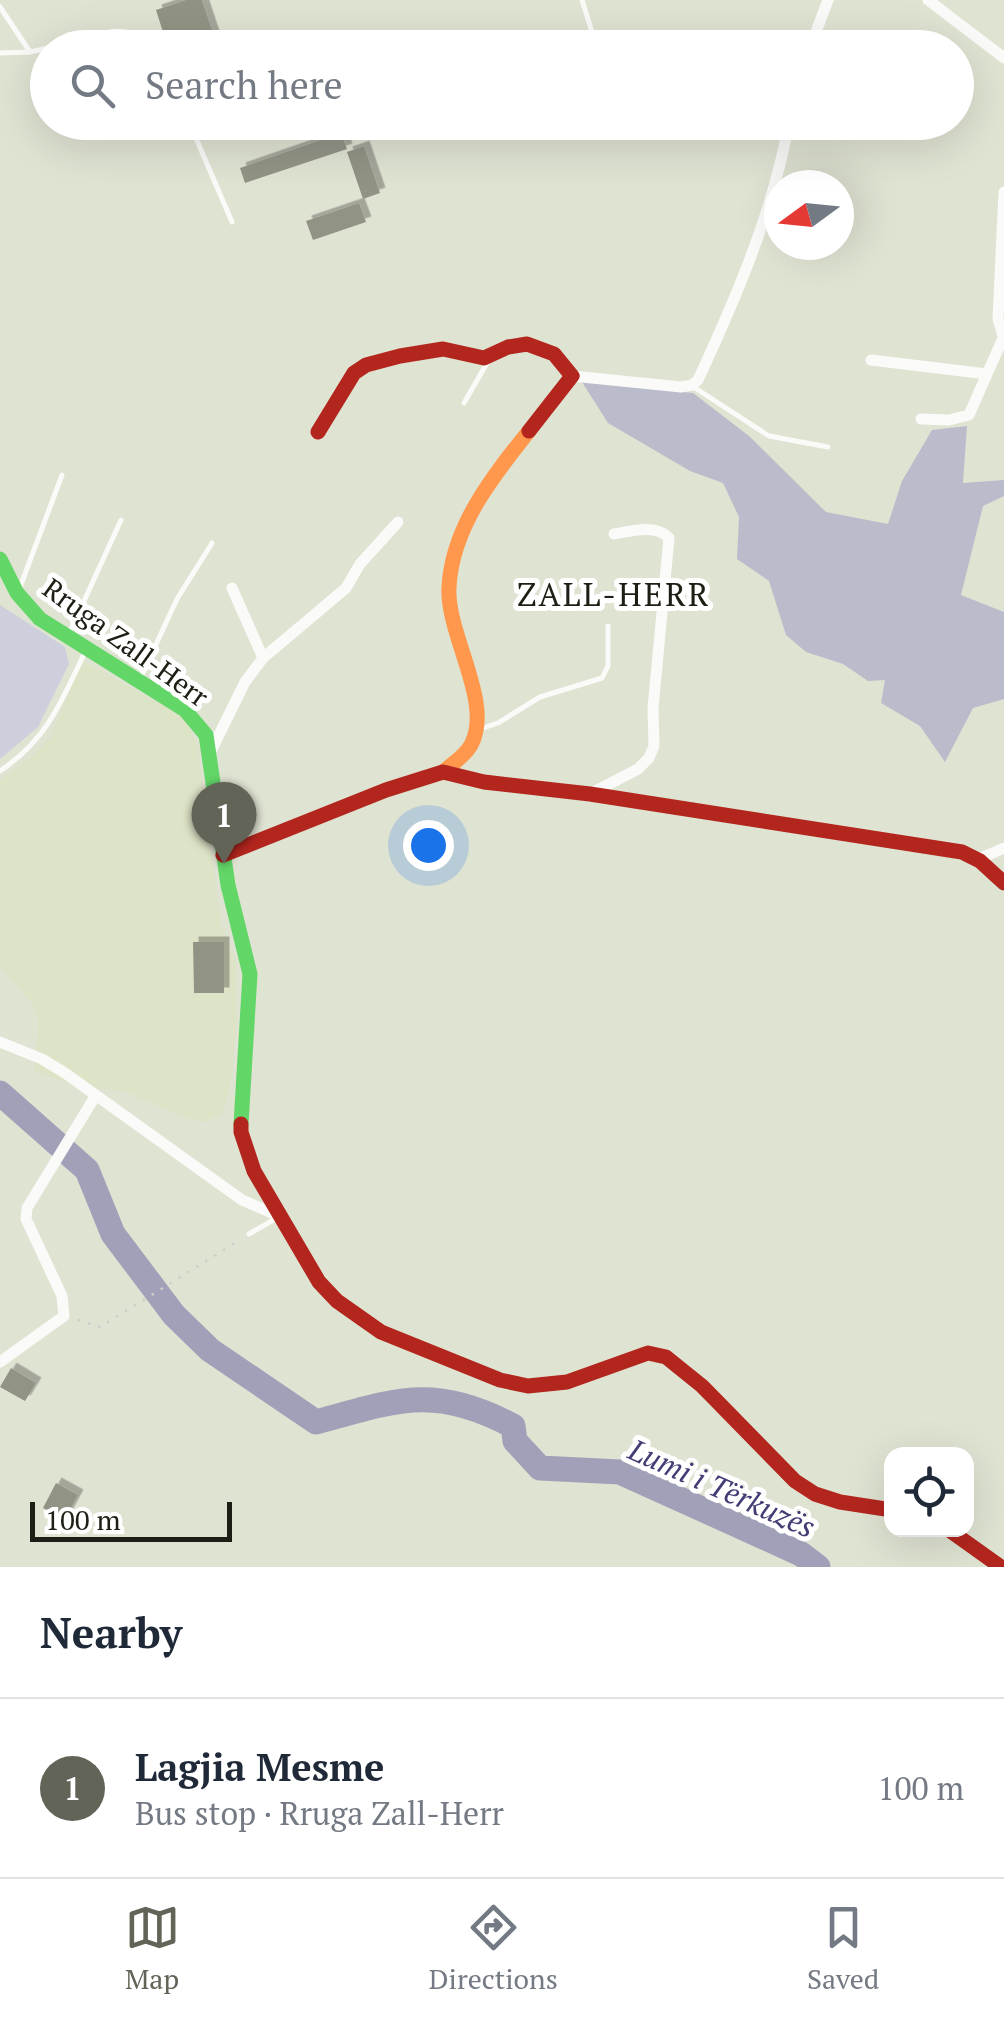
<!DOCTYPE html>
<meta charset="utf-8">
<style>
body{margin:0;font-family:"PT Serif",serif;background:#f6f6f7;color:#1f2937}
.controls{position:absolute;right:30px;bottom:30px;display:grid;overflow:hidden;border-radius:20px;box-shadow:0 10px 40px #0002}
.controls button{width:90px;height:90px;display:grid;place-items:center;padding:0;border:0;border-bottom:2px solid #e0e1e3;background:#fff;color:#1f2937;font:50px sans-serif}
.compass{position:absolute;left:764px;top:170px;width:90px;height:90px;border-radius:50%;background:#fff;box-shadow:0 10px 40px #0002;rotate:255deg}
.scale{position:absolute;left:30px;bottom:25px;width:202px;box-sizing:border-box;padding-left:10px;border:5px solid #1d1f14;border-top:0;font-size:28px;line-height:35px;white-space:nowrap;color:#1d1f14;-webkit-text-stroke:8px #fff;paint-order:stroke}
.you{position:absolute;left:428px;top:845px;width:35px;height:35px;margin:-25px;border:8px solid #fff;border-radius:50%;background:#1a73e8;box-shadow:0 0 0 15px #1a73e833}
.badge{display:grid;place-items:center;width:65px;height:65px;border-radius:50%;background:#616456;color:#fff;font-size:32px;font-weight:700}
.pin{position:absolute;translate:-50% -82px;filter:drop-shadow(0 2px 5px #0008)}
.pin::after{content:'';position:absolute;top:52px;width:35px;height:30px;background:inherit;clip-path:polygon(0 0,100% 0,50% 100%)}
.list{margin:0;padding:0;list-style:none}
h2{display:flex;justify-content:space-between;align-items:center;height:130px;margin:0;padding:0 40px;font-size:42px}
h2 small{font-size:32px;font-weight:400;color:#747a83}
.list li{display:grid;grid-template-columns:65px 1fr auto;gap:30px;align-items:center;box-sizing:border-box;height:180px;padding:0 40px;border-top:2px solid #e0e1e3}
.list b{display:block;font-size:38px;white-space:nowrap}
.list p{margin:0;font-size:32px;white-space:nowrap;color:#747a83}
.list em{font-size:32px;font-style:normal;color:#747a83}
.icon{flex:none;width:55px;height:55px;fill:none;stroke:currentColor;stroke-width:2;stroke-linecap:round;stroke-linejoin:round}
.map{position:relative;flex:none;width:1004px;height:1567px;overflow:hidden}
.search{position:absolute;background:#fff;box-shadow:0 10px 40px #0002;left:30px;right:30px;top:30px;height:110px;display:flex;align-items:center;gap:25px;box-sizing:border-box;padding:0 35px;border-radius:55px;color:#747a83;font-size:38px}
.sheet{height:310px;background:#fff}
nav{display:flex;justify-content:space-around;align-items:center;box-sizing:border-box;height:140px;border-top:2px solid #e0e1e3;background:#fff;font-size:28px;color:#747a83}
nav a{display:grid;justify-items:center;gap:5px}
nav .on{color:#616456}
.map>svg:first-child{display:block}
.built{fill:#dde3c6}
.green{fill:#cdd0dc}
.forest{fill:#babbcb}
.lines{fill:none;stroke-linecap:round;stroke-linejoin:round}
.river{stroke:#a0a1b9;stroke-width:25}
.building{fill:#919485;filter:url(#shadow)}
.path{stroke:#cecfca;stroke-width:2.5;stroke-dasharray:2.5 8;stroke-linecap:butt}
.lane{stroke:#fafbf8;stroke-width:5}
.street{stroke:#fafbf8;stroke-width:11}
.fast{stroke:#63d668;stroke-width:15}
.slow{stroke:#ff974d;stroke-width:15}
.jam{stroke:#b3261e;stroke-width:15}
.labels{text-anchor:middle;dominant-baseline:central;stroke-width:10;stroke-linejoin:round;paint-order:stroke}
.street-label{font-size:28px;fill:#1d1f14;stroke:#fff}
.water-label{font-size:30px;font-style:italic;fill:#423e75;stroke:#fff}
.quarter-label{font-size:32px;letter-spacing:2.5px;fill:#1d1f14;stroke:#fff}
</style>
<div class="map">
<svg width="1004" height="1567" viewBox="0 0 1004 1567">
<defs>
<filter id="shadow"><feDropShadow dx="5.5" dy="-5.5" stdDeviation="0" flood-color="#0004"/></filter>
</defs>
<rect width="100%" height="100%" fill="#dfe3d2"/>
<path class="built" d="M 82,660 L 185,718 L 198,747 L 221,926 L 236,960 L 237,1019 L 232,1074 L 223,1113 L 205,1122 L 189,1119 L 124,1091 L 79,1087 L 34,1071 L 39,1021 L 32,1003 L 0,967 L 0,780 L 28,760 L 50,739 Z"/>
<path class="green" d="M 0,605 L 65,647 L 69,664 L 38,727 L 0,759 Z"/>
<path class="forest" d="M 582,382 L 693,393 L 749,436 L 826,512 L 888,524 L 902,481 L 932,430 L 967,426 L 963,483 L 1004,480 L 1004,496 L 983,506 L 961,595 L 1004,612 L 1004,699 L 973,708 L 945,762 L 920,726 L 881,703 L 885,680 L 868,681 L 843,664 L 806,652 L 786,635 L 769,581 L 737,559 L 739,517 L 723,483 L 690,471 L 608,423 Z"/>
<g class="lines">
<path class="river" d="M 0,1093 L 87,1170 L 113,1234 L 174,1315 L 210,1350 L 316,1422 C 397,1400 434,1384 513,1426 L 515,1441 L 540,1468 L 620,1472 L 801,1554 L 818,1567"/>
</g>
<path class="building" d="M 186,0 L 202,0 L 218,48 L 168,48 L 156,10 Z
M 341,133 L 347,149 L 245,183 L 240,168 Z
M 364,146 L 380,193 L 363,199 L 347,152 Z
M 359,203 L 366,222 L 313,240 L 306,221 Z
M 193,942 L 224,942 L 224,993 L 194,993 Z
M 11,1368 L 36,1383 L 25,1401 L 0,1387 Z
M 56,1483 L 78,1495 L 65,1519 L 43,1508 Z"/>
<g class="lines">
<path class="path" d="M 78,1320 L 100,1327 L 240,1240"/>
<path class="lane" d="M 582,0 L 597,48
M 0,7 L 30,52
M 49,48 L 114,31 L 137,33 L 155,48
M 0,53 L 30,52 L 48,48
M 189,122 L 232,222
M 692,386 L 769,436 L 828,447
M 464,403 L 487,363
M 19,590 L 62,475
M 69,634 L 121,520
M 140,679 L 177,599 L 212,543
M 480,729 L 498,723 L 540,697 L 602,678 L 608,666 L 608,626
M 0,771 C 48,739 62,700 86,650
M 249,1234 L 277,1218"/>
<path class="street" d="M 928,0 L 1004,58
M 810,48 L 828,0
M 1003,336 L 998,319 L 1004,192
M 871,360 L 987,374 L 1004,336
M 572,376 L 681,387 L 692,385 L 698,380 C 736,298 773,212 789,122
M 921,419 L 949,420 L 969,415 L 987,374
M 232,588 L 263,658
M 211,751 L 245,682 L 263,658 L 346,588 L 360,564 L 398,522
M 590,794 L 638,769 L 649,758 L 654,746 L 653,708 L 669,538 C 655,524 632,531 614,534
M 981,858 L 1004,848
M 0,1042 L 42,1059 L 65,1073 L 242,1200 L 279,1216
M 0,1362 L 64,1316 L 62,1296 L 26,1219 L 27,1208 L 96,1095"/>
<path class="fast" d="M 0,559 L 17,593 L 40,619 L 185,710 L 206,735 L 228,885 L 250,974 L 241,1124"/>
<path class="slow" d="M 443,772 C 452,764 465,756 471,745 C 494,703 446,634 449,587 C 452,527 493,476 529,431"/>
<path class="jam" d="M 318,432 L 354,373 L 366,365 L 400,356 L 443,349 L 484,358 L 508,347 L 527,344 L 554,354 L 572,376 L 529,431
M 223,855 L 386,790 L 443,772 L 484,782 L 590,794 L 962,852 L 980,861 L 1004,883
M 241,1124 L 241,1132 L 254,1171 L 319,1282 L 337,1301 L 381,1332 L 500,1380 L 528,1386 L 567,1382 L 648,1353 L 666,1357 L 702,1386 L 795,1481 L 815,1494 L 840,1502 L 892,1510
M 949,1530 L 1001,1567"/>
</g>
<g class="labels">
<g class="street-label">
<text transform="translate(126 642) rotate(36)">Rruga Zall-Herr</text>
</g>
<g class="water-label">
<text transform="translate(722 1488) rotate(24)">Lumi i Tërkuzës</text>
</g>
<g class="quarter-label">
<text x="614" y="594">ZALL-HERR</text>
</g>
</g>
</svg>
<div class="controls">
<button><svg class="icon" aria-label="locate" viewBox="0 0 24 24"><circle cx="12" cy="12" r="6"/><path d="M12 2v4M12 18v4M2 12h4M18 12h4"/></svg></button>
</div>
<svg class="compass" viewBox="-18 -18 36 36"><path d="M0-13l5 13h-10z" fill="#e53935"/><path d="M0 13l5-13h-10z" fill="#747a83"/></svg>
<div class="scale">100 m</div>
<div class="you"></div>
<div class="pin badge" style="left:224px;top:864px">1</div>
<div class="search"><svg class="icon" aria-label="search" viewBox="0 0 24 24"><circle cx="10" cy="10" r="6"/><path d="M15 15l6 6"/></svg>Search here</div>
</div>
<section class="sheet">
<h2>Nearby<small></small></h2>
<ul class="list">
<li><span class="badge">1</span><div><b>Lagjia Mesme</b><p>Bus stop · Rruga Zall-Herr</p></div><em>100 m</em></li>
</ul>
</section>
<nav>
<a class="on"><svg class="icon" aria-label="map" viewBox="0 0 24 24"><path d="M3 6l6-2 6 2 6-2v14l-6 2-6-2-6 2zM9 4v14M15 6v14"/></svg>Map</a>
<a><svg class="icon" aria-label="directions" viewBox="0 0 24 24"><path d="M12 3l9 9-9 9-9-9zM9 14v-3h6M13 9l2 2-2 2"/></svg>Directions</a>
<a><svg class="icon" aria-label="saved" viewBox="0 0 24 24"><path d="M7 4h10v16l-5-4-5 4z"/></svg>Saved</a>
</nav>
